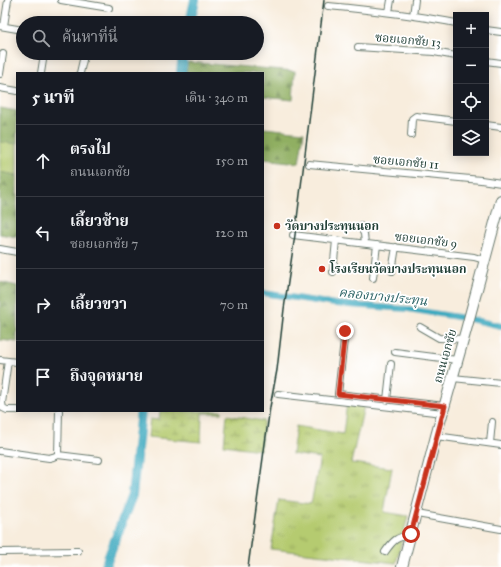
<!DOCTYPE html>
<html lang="th">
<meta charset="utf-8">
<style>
body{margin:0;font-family:"IM FELL Great Primer","Noto Serif Thai",serif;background:#242831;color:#f1f3f6}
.controls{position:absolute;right:12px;top:12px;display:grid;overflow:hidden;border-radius:0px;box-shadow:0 2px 10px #0003}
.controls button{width:36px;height:36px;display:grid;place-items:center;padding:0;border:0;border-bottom:1px solid #363941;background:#171b24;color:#f1f3f6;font:20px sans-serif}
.stop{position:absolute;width:12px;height:12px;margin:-9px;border:3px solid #c8321e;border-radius:50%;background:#fff}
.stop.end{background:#c8321e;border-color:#fff;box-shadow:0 1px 4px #0008}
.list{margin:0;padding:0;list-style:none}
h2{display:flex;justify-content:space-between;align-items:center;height:52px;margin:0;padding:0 16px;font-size:17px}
h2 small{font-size:13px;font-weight:400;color:#9ea1a6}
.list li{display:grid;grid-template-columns:26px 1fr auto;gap:12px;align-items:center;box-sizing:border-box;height:72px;padding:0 16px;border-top:1px solid #363941}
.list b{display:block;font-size:15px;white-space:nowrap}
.list p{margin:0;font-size:13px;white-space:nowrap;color:#9ea1a6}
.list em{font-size:13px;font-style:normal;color:#9ea1a6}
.icon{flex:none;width:22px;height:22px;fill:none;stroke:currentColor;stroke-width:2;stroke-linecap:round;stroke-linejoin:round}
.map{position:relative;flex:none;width:501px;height:567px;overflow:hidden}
.search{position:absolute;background:#171b24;box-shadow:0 2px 10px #0003;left:16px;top:16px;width:248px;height:44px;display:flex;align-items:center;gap:10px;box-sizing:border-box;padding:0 14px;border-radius:22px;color:#9ea1a6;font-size:15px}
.panel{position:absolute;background:#171b24;box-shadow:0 2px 10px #0003;left:16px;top:72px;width:248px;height:340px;border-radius:0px}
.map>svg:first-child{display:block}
.grass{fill:url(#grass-tufts);stroke:#6a8452}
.forest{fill:url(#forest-firs);stroke:#58764b}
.wetland{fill:url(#wetland-marsh);stroke:#6a8452}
.garden{fill:#b5cb6f;stroke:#6a8452}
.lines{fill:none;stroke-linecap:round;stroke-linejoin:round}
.canal{stroke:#40aac0;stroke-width:6}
.river{stroke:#40aac0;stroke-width:10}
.minor-casing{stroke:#6b7b6f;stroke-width:8}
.primary-casing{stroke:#6b7b6f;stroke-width:12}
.minor{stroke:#fff;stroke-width:6}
.primary{stroke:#fff;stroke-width:10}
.rail{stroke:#1f3d34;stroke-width:1.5}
.route{stroke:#c8321e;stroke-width:5}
.poi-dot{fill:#c8321e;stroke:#fff;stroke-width:1.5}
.labels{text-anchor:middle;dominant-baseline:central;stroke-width:3.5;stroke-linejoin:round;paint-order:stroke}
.street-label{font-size:12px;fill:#1f3d34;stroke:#fff}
.poi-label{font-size:12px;font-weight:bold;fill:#1f3d34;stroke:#fff;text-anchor:start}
.water-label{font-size:13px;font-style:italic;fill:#2b6365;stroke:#fff}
</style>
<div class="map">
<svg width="501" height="567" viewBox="0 0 501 567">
<defs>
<pattern id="grass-tufts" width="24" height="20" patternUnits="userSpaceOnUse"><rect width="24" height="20" fill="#b5cb6f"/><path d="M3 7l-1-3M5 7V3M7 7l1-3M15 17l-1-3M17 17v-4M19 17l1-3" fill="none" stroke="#93a65c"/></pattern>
<pattern id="forest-firs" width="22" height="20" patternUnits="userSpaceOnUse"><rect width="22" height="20" fill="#90af62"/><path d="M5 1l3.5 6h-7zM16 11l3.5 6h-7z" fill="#759052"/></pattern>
<pattern id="wetland-marsh" width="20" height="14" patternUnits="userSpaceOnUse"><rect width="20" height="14" fill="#b5cb6f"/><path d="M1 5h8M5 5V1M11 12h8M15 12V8" fill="none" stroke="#93a65c"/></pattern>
</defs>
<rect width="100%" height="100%" fill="#fff"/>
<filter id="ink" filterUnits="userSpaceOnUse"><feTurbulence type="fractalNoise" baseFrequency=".025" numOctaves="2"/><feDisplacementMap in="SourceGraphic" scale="8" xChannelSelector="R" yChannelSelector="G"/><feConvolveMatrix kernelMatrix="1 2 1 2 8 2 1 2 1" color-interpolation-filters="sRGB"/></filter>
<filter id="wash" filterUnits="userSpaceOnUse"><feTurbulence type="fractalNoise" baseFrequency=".012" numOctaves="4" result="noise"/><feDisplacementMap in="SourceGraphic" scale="16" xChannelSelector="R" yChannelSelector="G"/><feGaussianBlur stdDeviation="0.9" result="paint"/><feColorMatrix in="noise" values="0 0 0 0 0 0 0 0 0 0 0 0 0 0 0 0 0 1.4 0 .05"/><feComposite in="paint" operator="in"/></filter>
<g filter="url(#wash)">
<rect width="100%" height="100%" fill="#f8eddd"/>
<path class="grass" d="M 347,403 L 364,406 L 351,463 L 392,468 L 384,512 L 408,516 L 396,563 L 271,549 L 279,500 L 311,504 L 320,458 L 292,454 L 296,426 L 343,434 Z"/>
<path class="forest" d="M 188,62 L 295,71 L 293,100 L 263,97 L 263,73 L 186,73 Z
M 0,108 L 17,111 L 17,144 L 0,142 Z
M 263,128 L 304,132 L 299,163 L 263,159 Z
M 0,172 L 17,175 L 17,237 L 0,234 Z
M 0,282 L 17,286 L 17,342 L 0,340 Z"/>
<path class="wetland" d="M 160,411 L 222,411 L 222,413 L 202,413 L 201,442 L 148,437 L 150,419 L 159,420 Z
M 227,415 L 264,421 L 260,450 L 224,445 Z"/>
<path class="garden" d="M 0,142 L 17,144 L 17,175 L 0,172 Z"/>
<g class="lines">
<path class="canal" d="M 263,293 L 335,304 L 408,309 L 470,319 L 501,326"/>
<path class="river" d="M 190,23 L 195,0
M 181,73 L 183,53
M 105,567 L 132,495 L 141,411"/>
</g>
</g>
<g filter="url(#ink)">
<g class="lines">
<defs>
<path id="minor" d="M 61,0 L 109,8
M 328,6 C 371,10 414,15 456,23
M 389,12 L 391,0
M 413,16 L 415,0
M 0,26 L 23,30
M 4,26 L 8,0
M 486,30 L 501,32
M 358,47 L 434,52 L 456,56
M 486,61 L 501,63
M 41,73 L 44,54
M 80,73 L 83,60
M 0,74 L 3,54
M 0,88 L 17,91
M 486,125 L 501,127
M 411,135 L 412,119 L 416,116 L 456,121
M 309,164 L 481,180 L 501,183
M 360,226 L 364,234 L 365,243
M 293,235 L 474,257 L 484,260
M 0,249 L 17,252
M 392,271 L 396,247
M 333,272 L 336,240
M 373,278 L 377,245
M 420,327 L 439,338 L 463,339
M 345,331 L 338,394 L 445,406
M 395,352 L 457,360
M 0,360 L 17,362
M 8,361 L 2,403 L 3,408 L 7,410 L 17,410
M 453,378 L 501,383
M 278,394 L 443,413
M 387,400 L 391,364
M 436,436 L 501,445
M 490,443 L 492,422
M 0,451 L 49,458 L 53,457 L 58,455 L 99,460
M 58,455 L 59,411
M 417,514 L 501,529
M 0,552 L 78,551
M 385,552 C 394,539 396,538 411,534"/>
<path id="primary" d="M 402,567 L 436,436 L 466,330 L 501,200"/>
</defs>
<use href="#minor" class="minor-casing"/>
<use href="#primary" class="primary-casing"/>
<use href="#minor" class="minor"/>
<use href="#primary" class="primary"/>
<path class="rail" d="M 248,567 L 270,407 L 277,370 L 284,309 L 295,235 L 324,0"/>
</g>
</g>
<g class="lines" filter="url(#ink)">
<path class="route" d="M 345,331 L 338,394 L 445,406 L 411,534"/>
</g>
<g class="poi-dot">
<circle cx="277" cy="226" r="4"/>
<circle cx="322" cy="269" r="4"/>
</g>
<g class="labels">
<g class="street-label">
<text transform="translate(408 40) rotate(5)">ซอยเอกชัย 13</text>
<text transform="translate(406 162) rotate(5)">ซอยเอกชัย 11</text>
<text transform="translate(426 240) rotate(7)">ซอยเอกชัย 9</text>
<text transform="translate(445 356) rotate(-74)">ถนนเอกชัย</text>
</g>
<g class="poi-label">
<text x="285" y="226">วัดบางประทุนนอก</text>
<text x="330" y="269">โรงเรียนวัดบางประทุนนอก</text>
</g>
<g class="water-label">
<text transform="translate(383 297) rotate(6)">คลองบางประทุน</text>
</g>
</g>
</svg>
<div class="controls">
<button>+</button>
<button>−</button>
<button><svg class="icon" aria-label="locate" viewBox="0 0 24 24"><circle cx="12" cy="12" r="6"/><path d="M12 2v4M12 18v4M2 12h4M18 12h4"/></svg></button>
<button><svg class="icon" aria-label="layers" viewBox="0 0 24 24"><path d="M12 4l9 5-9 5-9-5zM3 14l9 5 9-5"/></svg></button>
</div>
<div class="stop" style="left:411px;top:534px"></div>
<div class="stop end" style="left:345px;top:331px"></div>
<div class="search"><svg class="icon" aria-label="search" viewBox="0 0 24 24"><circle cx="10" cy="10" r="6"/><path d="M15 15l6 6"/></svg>ค้นหาที่นี่</div>
<section class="panel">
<h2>5 นาที<small>เดิน · 340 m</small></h2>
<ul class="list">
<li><svg class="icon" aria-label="ahead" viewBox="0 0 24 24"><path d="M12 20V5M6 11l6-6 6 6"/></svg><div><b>ตรงไป</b><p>ถนนเอกชัย</p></div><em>150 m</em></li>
<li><svg class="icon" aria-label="left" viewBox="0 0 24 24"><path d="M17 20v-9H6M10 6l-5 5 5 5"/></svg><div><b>เลี้ยวซ้าย</b><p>ซอยเอกชัย 7</p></div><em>120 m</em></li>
<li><svg class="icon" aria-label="right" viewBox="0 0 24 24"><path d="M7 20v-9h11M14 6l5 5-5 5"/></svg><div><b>เลี้ยวขวา</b></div><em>70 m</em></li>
<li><svg class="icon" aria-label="arrive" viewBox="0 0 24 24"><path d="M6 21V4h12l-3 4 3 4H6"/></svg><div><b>ถึงจุดหมาย</b></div></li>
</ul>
</section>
</div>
